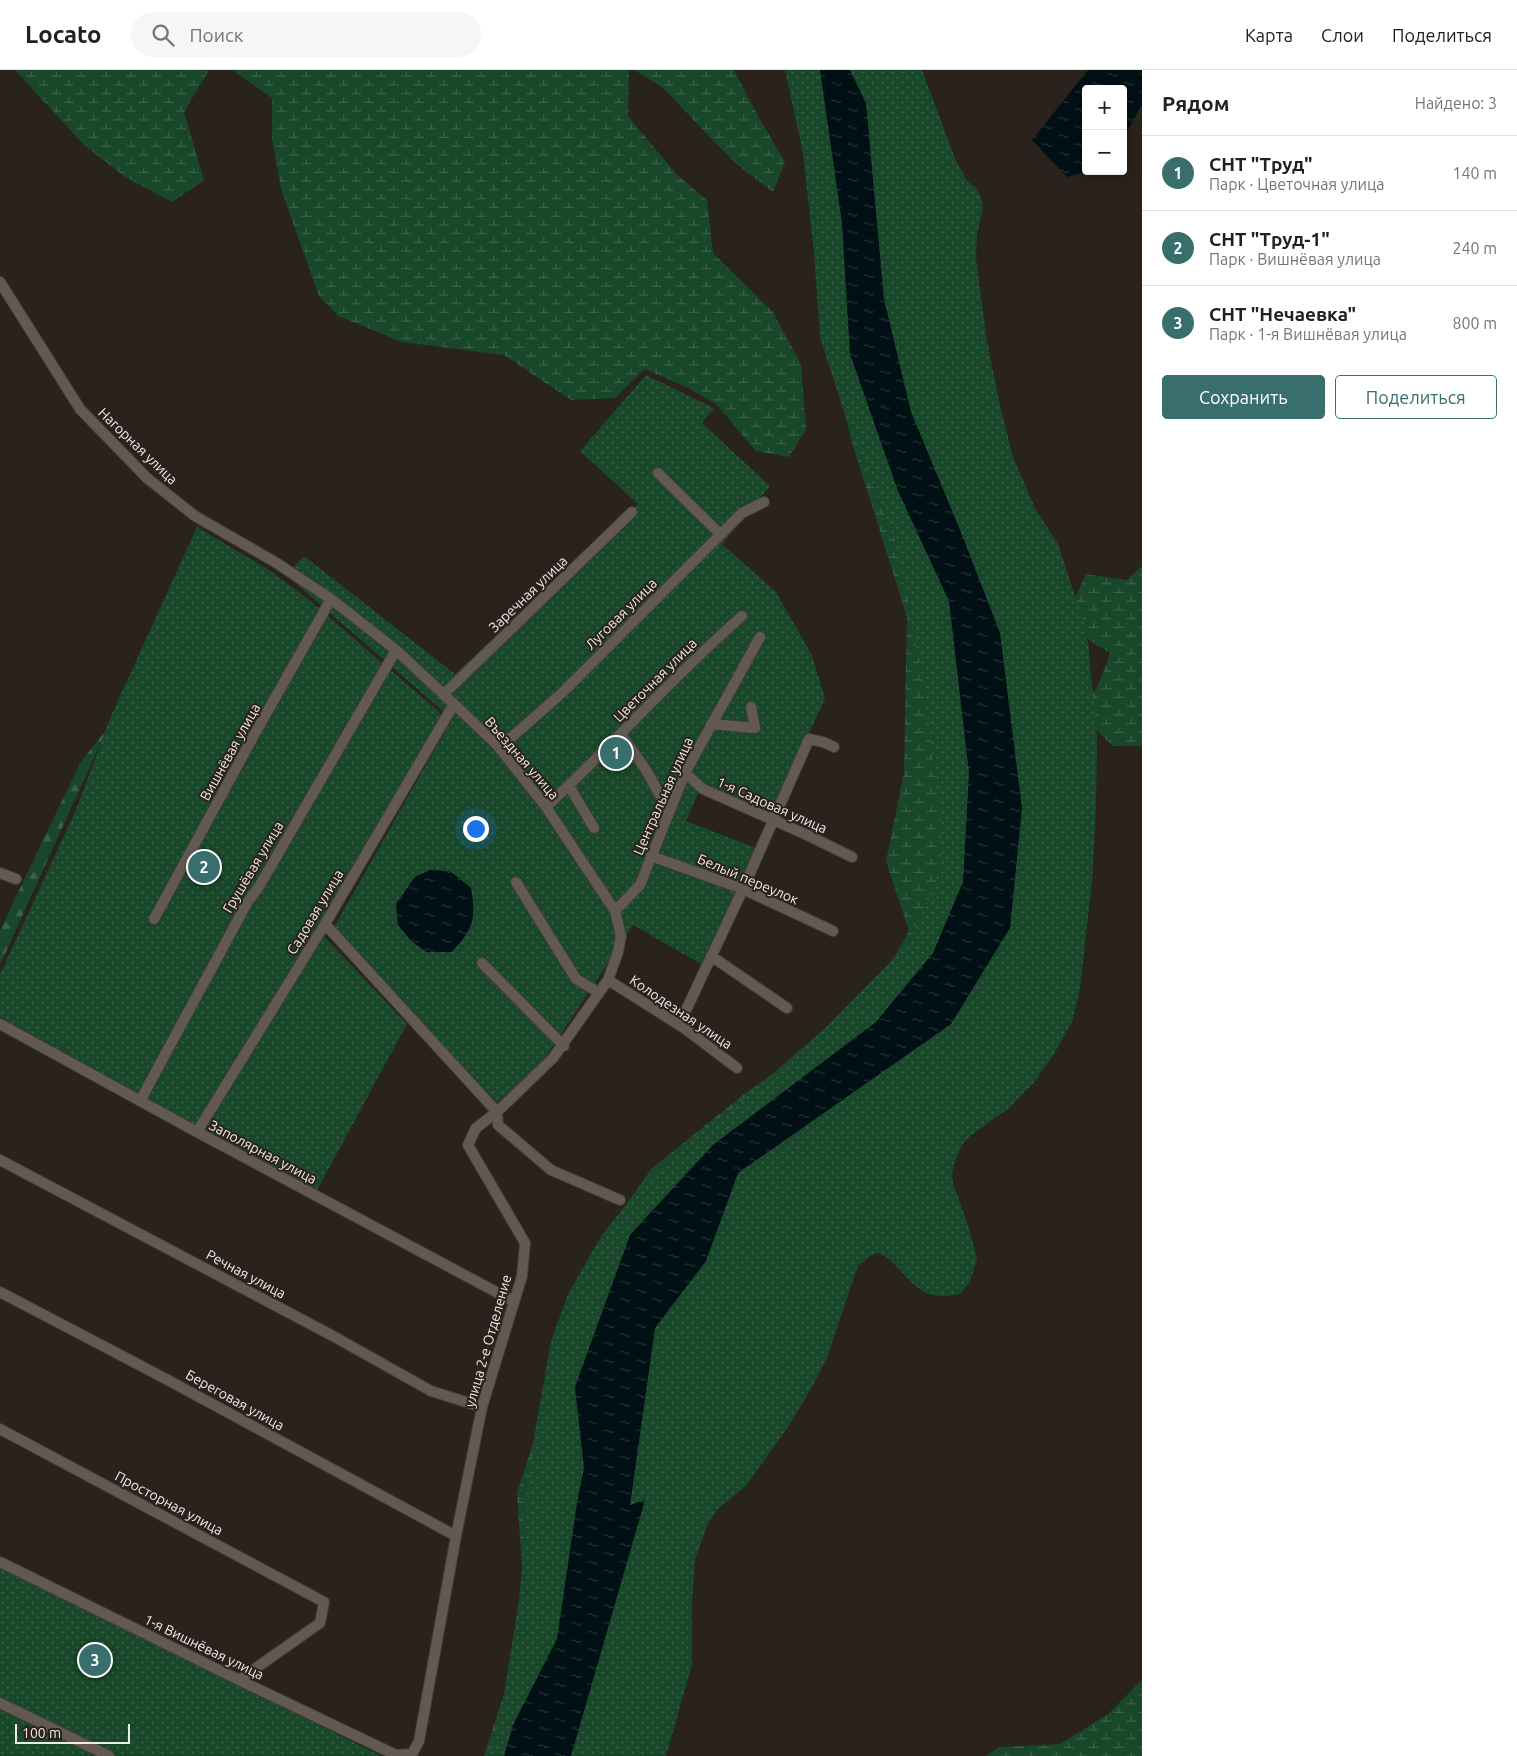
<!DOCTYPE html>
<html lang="ru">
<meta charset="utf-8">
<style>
body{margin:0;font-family:Ubuntu,sans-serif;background:#f6f6f6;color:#202124}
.controls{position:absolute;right:15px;top:15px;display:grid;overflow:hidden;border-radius:5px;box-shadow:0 2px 12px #0003}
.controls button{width:45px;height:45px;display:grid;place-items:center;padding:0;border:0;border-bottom:1px solid #e0e0e0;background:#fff;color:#202124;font:25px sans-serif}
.scale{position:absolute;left:15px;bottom:12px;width:115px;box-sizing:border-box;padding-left:5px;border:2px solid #f0eae7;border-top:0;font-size:14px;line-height:18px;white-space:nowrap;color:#f0eae7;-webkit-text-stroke:4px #2a221c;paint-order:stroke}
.you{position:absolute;left:475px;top:758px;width:18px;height:18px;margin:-12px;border:4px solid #fff;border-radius:50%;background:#1a73e8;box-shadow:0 0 0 8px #1a73e833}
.badge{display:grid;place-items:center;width:32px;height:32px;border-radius:50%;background:#386f6c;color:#fff;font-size:16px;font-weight:700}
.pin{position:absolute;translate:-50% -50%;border:2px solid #fff;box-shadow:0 1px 5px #0006}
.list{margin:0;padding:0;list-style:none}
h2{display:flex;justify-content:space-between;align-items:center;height:65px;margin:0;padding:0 20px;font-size:21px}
h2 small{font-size:16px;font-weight:400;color:#757577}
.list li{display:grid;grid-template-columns:32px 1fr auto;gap:15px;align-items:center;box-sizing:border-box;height:75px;padding:0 20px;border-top:1px solid #e0e0e0}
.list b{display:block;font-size:19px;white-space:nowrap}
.list p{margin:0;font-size:16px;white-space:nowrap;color:#757577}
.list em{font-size:16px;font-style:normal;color:#757577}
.actions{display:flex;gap:10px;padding:15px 20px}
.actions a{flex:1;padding:11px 0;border:1px solid #386f6c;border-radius:5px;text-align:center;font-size:18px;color:#386f6c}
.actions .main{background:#386f6c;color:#fff}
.icon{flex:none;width:28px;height:28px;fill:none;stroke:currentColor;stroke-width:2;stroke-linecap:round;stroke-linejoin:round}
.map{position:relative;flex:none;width:1142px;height:1686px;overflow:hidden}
header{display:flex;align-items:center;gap:30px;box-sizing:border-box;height:70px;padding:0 25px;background:#fff;border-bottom:1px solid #e0e0e0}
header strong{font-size:24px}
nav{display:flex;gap:28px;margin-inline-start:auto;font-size:18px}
.search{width:350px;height:45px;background:#f6f6f6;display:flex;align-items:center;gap:12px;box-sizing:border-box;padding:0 18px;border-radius:28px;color:#757577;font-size:19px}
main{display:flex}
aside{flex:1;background:#fff}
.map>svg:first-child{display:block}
.forest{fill:url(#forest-firs)}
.wetland{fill:url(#wetland-marsh)}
.park{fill:url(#park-dots)}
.water{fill:url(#water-ripples)}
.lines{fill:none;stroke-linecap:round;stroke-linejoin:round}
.minor-casing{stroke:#433c38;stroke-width:12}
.minor{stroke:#625952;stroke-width:10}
.labels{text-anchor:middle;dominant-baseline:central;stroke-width:4;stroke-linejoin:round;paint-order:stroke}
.street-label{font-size:14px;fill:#f0eae7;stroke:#2a221c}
</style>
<header>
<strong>Locato</strong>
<div class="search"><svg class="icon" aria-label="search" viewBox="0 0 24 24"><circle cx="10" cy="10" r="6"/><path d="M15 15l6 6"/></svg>Поиск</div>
<nav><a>Карта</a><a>Слои</a><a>Поделиться</a></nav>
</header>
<main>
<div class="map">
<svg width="1142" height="1686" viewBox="0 0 1142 1686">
<defs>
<pattern id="forest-firs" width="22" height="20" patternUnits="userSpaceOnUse" patternTransform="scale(1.25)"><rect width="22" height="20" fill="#19472a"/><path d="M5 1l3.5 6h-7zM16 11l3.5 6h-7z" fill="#3b6249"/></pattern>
<pattern id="wetland-marsh" width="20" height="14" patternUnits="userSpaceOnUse" patternTransform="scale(1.25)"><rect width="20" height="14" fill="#19472a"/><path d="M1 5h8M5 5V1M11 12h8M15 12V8" fill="none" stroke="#3b6249"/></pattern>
<pattern id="park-dots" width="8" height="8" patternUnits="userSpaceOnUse" patternTransform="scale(1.25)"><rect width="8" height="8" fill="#19472a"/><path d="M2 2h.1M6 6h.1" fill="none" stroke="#3b6249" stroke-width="1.8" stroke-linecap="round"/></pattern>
<pattern id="water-ripples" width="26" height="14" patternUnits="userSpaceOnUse" patternTransform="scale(1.25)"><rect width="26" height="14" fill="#001014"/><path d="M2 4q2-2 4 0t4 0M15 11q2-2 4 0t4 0" fill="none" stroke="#263336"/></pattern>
</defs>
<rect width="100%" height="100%" fill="#2a221c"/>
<path class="forest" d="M 107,659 L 0,895 L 0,860 L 80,693 Z"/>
<path class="wetland" d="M 15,0 L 209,0 L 184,42 L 204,110 L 172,132 L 125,107 L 83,74 Z
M 232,0 L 629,0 L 628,46 L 676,104 L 707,130 L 713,183 L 773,242 L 801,294 L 806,359 L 789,387 L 756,381 L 716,334 L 686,317 L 645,299 L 615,328 L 571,330 L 504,285 L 402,272 L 338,246 L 319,226 L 281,119 L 272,68 L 272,28 Z
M 634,0 L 734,0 L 759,48 L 785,92 L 773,122 L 734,92 L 662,17 Z
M 827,272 L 898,421 L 963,812 L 504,1686 L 484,1686 L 526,1555 L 517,1423 L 543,1342 L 599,1174 L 651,1099 L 743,1025 L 840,956 L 888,898 L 909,861 L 886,791 L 904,702 L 907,547 L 852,373 Z
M 1142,496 L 1142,676 L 1112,676 L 1083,645 L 1101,608 L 1110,583 L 1081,565 L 1070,539 L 1086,504 L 1127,510 Z
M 1142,1610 L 1142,1686 L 986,1686 L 999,1677 L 1060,1674 L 1108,1644 Z"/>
<path class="park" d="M 785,0 L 922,0 L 955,88 L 967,111 L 975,117 L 981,127 L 983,138 L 977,165 L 976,188 L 986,265 L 998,326 L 1012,384 L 1035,438 L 1058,474 L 1083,550 L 1088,573 L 1097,665 L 1096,737 L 1092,812 L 1080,919 L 1072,952 L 1054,984 L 1036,1010 L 1009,1038 L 970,1066 L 962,1075 L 956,1089 L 952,1103 L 953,1113 L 970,1161 L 977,1189 L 970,1212 L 960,1224 C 925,1231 919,1220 896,1196 C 891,1191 886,1185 877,1183 L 870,1186 L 858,1196 L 827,1288 L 812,1317 L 790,1354 L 746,1416 L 718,1439 L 708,1454 L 695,1489 L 692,1531 L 692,1595 L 666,1686 L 489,1686 L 500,1649 L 519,1530 L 534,1367 L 551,1271 L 569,1222 L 602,1165 L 636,1122 L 673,1083 L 740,1032 L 824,959 L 906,876 L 934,819 L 942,781 L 940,745 L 922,604 L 896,473 L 842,336 L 820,267 L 814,183 L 803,83 Z
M 646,305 L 714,338 L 702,353 L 770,416 L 722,474 L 776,522 L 812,585 L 825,629 L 771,745 L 701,717 L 686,751 L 756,778 L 701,894 L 633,855 L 546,987 L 497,1033 L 334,857 L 452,649 L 286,505 L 304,486 L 455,604 L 638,434 L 580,381 Z
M 197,457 L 269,500 L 307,528 L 444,646 L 320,862 L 407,954 L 316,1122 L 0,947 L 0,904 L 76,740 L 111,646 Z
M 0,1494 L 381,1686 L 0,1686 Z"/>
<path class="water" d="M 820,0 L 850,0 L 866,33 L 884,229 L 911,342 L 960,460 L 1000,563 L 1022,738 L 1010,858 L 951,954 L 738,1103 L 706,1191 L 655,1258 L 630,1435 L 645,1430 L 571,1686 L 504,1686 L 513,1655 L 557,1569 L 577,1433 L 584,1398 L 575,1317 L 630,1165 L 713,1075 L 876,952 L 933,883 L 963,812 L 969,703 L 949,531 L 898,421 L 850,284 L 842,153 Z
M 1088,0 L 1142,0 L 1142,34 L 1123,69 L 1123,19 L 1086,19 L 1086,101 L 1088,101 L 1067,107 L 1032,70 Z
M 430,800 L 450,801 L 471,818 C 476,849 474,858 452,882 L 427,882 L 412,872 L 398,855 L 396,834 L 415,807 Z"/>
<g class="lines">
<defs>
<path id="minor" d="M 0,212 L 80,339 L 147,408 L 195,446 L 275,492 L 331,529 L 396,580 L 454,634 L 497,675 L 546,737 L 615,841 L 621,866 L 618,882 L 608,910 L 553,988 L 497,1042 L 476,1058 L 468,1075 L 525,1173 L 522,1206 L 482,1337 L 456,1466 L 419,1671 L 412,1684 L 396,1685 L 239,1610 L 0,1492
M 658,403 L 720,464
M 443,625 L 632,442
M 711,654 L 755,658 L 751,637
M 621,664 L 646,700 L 669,742
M 497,675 L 512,667 L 563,622 L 742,443 L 764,432
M 685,703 L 703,719 L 805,764 L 852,787
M 569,716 L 594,758
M 546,737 C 613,675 673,606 742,546
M 651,786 L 743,819 L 833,861
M 0,803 L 16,809
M 516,812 L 576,909 L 598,922
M 615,841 L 640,815 L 685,703 L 760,567
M 154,849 L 253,667 L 331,529
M 325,854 L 497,1042 L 498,1055 L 551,1100 L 620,1130
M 711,886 L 787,938
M 482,893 L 564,976
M 608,910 L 684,958 L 737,998
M 0,954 L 197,1062 L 513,1231
M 679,955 L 743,819 L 809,669 L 823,672 L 834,677
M 140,1031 L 247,833 L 260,815 L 396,580
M 197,1062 L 325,854 L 454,634
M 0,1090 L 333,1266 L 431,1321 L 482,1337
M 0,1222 L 166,1309 L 456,1466
M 0,1359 L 324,1532 L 320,1553 L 239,1610
M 0,1633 L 109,1686"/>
</defs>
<use href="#minor" class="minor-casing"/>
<use href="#minor" class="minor"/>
</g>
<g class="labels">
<g class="street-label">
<text transform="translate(138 376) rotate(44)">Нагорная улица</text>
<text transform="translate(528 524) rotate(-44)">Заречная улица</text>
<text transform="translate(621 544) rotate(-45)">Луговая улица</text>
<text transform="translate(655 610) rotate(-45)">Цветочная улица</text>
<text transform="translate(230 682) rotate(-61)">Вишнёвая улица</text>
<text transform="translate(522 688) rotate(49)">Въездная улица</text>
<text transform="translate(663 726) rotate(-66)">Центральная улица</text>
<text transform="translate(772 735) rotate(24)">1-я Садовая улица</text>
<text transform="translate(253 797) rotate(-59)">Грушёвая улица</text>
<text transform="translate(748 809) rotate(23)">Белый переулок</text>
<text transform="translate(315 842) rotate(-59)">Садовая улица</text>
<text transform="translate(681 942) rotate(34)">Колодезная улица</text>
<text transform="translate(263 1082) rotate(28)">Заполярная улица</text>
<text transform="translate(246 1204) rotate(28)">Речная улица</text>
<text transform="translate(488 1271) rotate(-74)">улица 2-е Отделение</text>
<text transform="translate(235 1330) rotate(29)">Береговая улица</text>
<text transform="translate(169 1433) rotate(28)">Просторная улица</text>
<text transform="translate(204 1577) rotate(26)">1-я Вишнёвая улица</text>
</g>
</g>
</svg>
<div class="controls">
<button>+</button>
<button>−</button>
</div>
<div class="scale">100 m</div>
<div class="you"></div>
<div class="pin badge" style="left:616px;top:683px">1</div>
<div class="pin badge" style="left:204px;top:797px">2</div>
<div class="pin badge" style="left:95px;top:1590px">3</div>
</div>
<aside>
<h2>Рядом<small>Найдено: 3</small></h2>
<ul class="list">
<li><span class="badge">1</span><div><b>СНТ &quot;Труд&quot;</b><p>Парк · Цветочная улица</p></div><em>140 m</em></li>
<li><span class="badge">2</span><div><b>СНТ &quot;Труд-1&quot;</b><p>Парк · Вишнёвая улица</p></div><em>240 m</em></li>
<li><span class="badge">3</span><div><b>СНТ &quot;Нечаевка&quot;</b><p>Парк · 1-я Вишнёвая улица</p></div><em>800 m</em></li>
</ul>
<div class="actions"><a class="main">Сохранить</a><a>Поделиться</a></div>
</aside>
</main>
